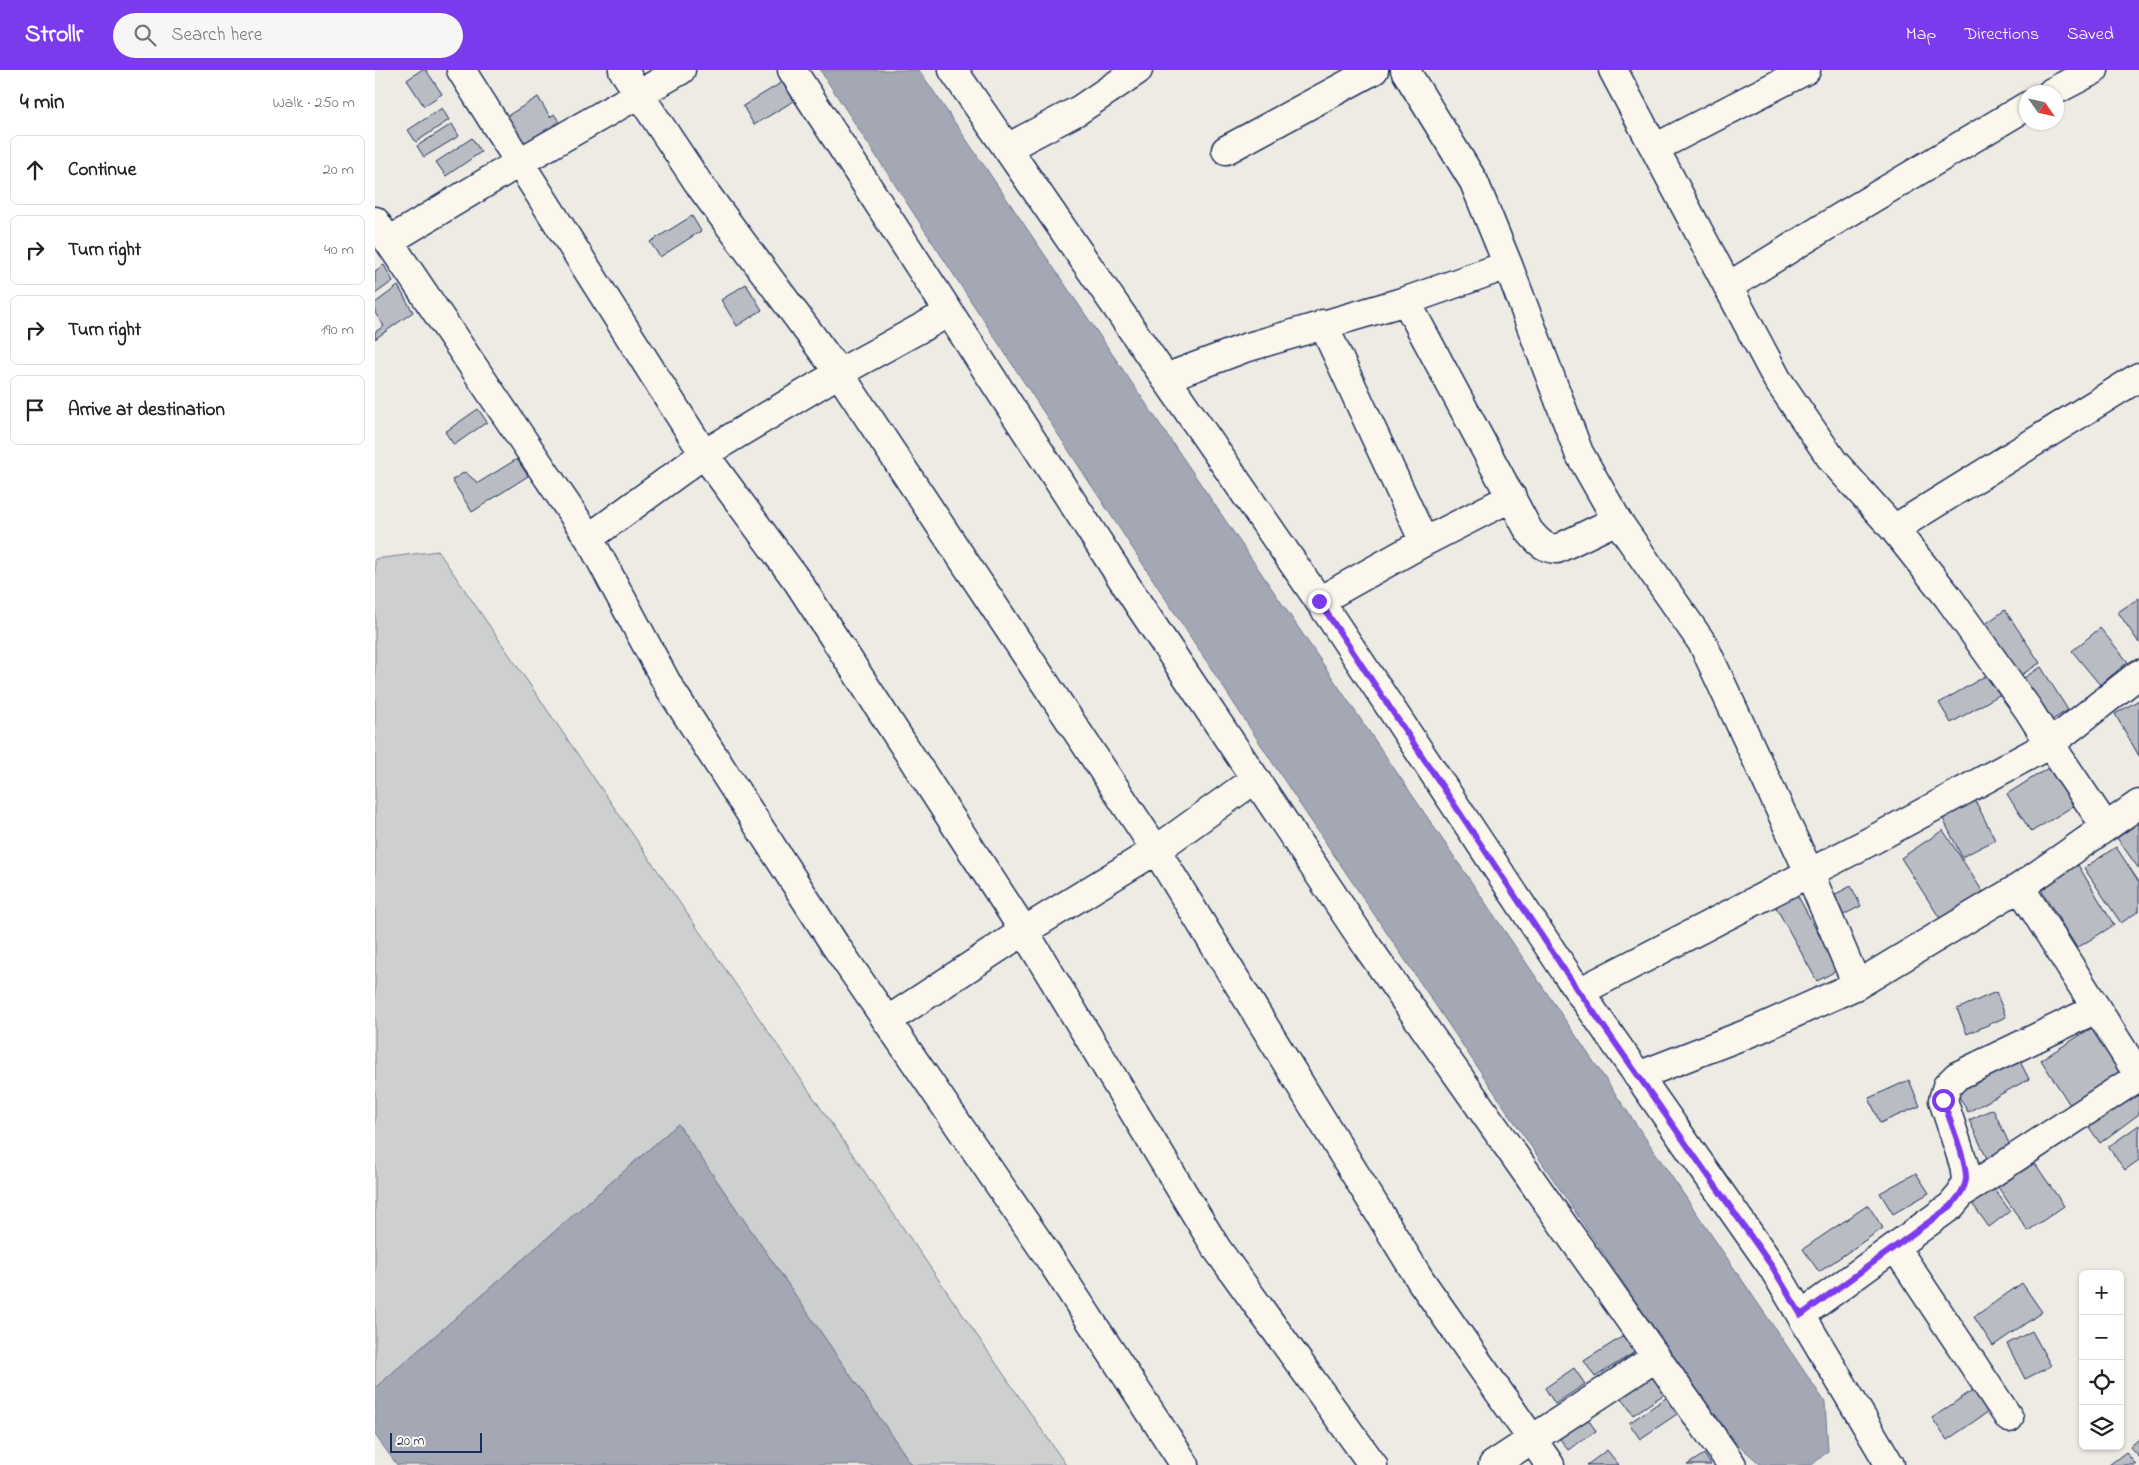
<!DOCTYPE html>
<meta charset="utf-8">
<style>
body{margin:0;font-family:"Indie Flower",sans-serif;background:#f6f6f6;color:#222}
.controls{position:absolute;right:15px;bottom:15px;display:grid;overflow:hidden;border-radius:8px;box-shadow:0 1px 4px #0004}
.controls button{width:45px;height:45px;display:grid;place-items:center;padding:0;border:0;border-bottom:1px solid #e0e0e0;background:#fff;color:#222;font:25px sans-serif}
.compass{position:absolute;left:1644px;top:15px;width:45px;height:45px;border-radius:50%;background:#fff;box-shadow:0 1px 4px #0004;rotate:124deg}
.scale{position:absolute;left:15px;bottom:12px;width:92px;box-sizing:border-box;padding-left:5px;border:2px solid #1b2f5e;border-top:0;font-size:14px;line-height:18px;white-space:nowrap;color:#1b2f5e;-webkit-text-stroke:4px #fbf7ec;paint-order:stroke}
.stop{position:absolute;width:15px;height:15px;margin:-11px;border:4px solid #7c3aed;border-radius:50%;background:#fff}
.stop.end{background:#7c3aed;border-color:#fff;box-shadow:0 1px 5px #0008}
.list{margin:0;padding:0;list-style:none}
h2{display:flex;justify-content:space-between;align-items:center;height:65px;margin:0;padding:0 20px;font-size:21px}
h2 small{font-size:16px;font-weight:400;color:#767676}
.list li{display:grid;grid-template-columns:32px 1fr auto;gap:15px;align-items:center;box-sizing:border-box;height:70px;margin:0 10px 10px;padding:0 10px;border:1px solid #e0e0e0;border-radius:8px}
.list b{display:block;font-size:19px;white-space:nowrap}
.list em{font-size:16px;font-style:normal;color:#767676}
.icon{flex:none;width:28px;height:28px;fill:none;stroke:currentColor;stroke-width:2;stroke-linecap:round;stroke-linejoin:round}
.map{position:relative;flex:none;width:1764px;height:1395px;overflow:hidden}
header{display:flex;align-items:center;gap:30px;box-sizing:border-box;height:70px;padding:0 25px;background:#7c3aed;color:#fff}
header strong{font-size:24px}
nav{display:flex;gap:28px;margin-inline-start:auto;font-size:18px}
.search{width:350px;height:45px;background:#f6f6f6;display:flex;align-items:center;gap:12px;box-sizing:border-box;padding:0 18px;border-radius:28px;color:#767676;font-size:19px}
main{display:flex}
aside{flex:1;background:#fff}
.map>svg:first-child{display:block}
.green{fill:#cecfcf;stroke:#747f96}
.water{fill:#a3a8b4;stroke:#6d7892}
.building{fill:#b9bcc3;stroke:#1b2f5e}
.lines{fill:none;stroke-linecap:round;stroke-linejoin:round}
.street-casing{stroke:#1b2f5e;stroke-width:31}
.secondary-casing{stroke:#1b2f5e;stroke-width:31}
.street{stroke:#fbf7ec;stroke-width:28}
.secondary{stroke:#fbf7ec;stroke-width:28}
.route{stroke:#7c3aed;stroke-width:6}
</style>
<header>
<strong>Strollr</strong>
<div class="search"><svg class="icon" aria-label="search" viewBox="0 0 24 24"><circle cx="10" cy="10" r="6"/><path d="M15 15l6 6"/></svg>Search here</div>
<nav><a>Map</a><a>Directions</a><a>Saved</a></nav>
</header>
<main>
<aside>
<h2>4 min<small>Walk · 250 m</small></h2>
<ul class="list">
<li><svg class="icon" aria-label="ahead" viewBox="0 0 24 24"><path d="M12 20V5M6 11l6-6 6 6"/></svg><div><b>Continue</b></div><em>20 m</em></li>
<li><svg class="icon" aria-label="right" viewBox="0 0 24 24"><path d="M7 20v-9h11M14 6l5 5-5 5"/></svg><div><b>Turn right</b></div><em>40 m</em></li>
<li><svg class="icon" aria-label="right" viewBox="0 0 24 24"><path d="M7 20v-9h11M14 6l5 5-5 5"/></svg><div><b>Turn right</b></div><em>190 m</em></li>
<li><svg class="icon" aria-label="arrive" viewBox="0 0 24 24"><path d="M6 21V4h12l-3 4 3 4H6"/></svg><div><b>Arrive at destination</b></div></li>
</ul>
</aside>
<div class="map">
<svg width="1764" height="1395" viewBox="0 0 1764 1395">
<rect width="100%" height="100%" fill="#eeebe4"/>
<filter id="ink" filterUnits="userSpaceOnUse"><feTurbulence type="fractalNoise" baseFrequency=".02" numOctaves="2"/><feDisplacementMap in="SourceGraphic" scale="10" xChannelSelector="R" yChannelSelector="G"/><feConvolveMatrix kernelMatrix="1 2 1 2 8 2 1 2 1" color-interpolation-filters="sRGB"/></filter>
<g filter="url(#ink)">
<path class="green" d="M 63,481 L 691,1395 L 537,1395 L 303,1054 L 0,1318 L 0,489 Z"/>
<path class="water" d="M 445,0 L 544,0 L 1450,1332 L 1453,1381 L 1437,1395 L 1386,1395 L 1349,1362 L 926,736 Z
M 303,1054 L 537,1395 L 22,1395 L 0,1365 L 0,1318 Z"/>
<path class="building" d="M 46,0 L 51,0 L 67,24 L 49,36 L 32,10 Z
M 411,10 L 422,29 L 379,55 L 368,36 Z
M 163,27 L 175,47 L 179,44 L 188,57 L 145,83 L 124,51 Z
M 67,38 L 74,50 L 41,72 L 33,60 Z
M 77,54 L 84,66 L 49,87 L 42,76 Z
M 97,68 L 106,82 L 71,106 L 61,92 Z
M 317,146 L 326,161 L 285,187 L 275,172 Z
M 9,195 L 18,211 L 0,224 L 0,201 Z
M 371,214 L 387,240 L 362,256 L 346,230 Z
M 23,216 L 38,242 L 0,269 L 0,262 L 9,256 L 0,243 L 0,233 Z
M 103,339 L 112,352 L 79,375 L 70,362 Z
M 142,389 L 153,406 L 97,442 L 77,410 L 90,402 L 103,413 Z
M 1764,528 L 1764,573 L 1743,542 Z
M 1630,540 L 1665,593 L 1643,607 L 1609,555 Z
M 1725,558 L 1753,592 L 1725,615 L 1697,581 Z
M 1666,597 L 1693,640 L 1671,654 L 1644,611 Z
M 1619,601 L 1631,621 L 1576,653 L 1564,633 Z
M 1764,630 L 1764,686 L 1740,644 Z
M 1681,693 L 1705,732 L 1656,762 L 1632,724 Z
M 1600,730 L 1620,770 L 1587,787 L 1567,747 Z
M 1764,753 L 1764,799 L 1742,768 Z
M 1568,760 L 1608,822 L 1566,850 L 1526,788 Z
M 1741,777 L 1764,812 L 1764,841 L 1746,853 L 1709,798 Z
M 1703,795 L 1739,855 L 1702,878 L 1665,818 Z
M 1476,816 L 1486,836 L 1464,847 L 1455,827 Z
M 1418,817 L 1463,900 L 1442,911 L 1397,830 Z
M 1621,922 L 1631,947 L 1592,964 L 1582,939 Z
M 1718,957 L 1747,1002 L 1695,1035 L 1666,990 Z
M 1641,984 L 1654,1009 L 1593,1042 L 1579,1018 Z
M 1534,1010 L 1545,1036 L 1505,1053 L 1494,1028 Z
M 1756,1016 L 1764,1027 L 1764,1044 L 1725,1073 L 1709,1050 Z
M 1618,1039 L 1639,1084 L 1615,1095 L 1594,1050 Z
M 1764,1055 L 1764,1090 L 1750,1100 L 1733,1077 Z
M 1659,1092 L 1689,1136 L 1653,1161 L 1623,1117 Z
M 1541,1103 L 1554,1123 L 1518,1144 L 1505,1123 Z
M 1613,1110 L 1635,1141 L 1614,1157 L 1591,1125 Z
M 1493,1135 L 1508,1158 L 1444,1202 L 1428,1179 Z
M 1647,1213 L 1667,1242 L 1618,1276 L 1599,1247 Z
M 1657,1261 L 1676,1296 L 1650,1309 L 1632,1274 Z
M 1250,1265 L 1260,1282 L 1220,1307 L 1209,1291 Z
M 1199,1298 L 1210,1314 L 1180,1334 L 1170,1318 Z
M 1283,1298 L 1297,1319 L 1258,1345 L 1244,1323 Z
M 1608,1313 L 1623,1335 L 1572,1370 L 1557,1348 Z
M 1297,1324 L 1308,1340 L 1265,1369 L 1254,1353 Z
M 1208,1342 L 1221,1361 L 1193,1380 L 1180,1362 Z
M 1764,1369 L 1764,1387 L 1755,1377 Z
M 1232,1380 L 1244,1395 L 1212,1395 Z
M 1751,1382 L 1761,1395 L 1734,1395 Z
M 1329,1384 L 1336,1395 L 1312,1395 Z"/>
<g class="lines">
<defs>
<path id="street" d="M 86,0 L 329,384 L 423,512 L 649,861 L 842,1179 L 998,1395
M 248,0 L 326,117 L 464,303 L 781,780 L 1046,1211 L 1175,1395
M 417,0 L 764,535 L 994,879 L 1357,1395
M 1030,0 L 1099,112 L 1133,195 L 1204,383 L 1242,450 L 1328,574 L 1434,802 L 1482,915 L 1645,817 L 1764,734
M 1238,0 L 1402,309 L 1458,391 L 1519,459 L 1573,527 L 1653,639 L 1675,674 L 1764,604
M 1677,22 L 1719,0
M 632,78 L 704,40 L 763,0
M 1280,78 L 1431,0
M 851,80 L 999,0
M 0,151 L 214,468 L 294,617 L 460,875 L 671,1183 L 810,1395
M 14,171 L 145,92 L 306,0
M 1354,216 L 1466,147 L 1652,36
M 1031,231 L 1154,461 C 1163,471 1168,478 1182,479 L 1242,450
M 948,254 L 1049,472
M 790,308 L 870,278 L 1031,231 L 1133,195
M 1519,459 L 1764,307
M 214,468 L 329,384 L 464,303 L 573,243
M 944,531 L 1049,472 L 1137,427
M 1645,817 L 1764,1006
M 1204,922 L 1494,772 L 1675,674 L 1730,756
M 512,951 L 649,861 L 781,780 L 880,709
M 1263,1006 L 1384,959 L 1482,915
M 1587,1123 L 1763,1007 L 1764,1008
M 1520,1177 L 1634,1348
M 1426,1245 L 1576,1136 L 1587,1123 L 1591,1109 L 1589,1095 L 1568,1030 L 1572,1016 L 1582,1006 L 1721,939
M 1118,1395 L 1280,1288"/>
<path id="secondary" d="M 578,0 L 958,551 L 1194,907 L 1398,1198 L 1515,1395"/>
</defs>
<use href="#street" class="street-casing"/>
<use href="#secondary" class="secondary-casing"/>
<use href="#street" class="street"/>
<use href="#secondary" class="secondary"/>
</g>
</g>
<g class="lines" filter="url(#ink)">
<path class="route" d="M 944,531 L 1194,907 L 1398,1198 L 1426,1245 L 1576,1136 C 1582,1128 1590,1120 1591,1109 C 1592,1091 1574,1049 1568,1030"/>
</g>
</svg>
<div class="controls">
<button>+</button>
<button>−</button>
<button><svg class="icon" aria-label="locate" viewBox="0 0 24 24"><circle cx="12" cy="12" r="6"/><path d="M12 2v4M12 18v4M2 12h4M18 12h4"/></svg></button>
<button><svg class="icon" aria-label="layers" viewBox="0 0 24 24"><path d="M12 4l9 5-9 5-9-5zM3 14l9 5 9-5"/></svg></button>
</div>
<svg class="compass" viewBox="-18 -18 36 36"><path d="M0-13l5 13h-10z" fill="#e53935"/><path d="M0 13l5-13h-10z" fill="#767676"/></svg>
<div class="scale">20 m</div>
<div class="stop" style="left:1568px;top:1030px"></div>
<div class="stop end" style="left:944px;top:531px"></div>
</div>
</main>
